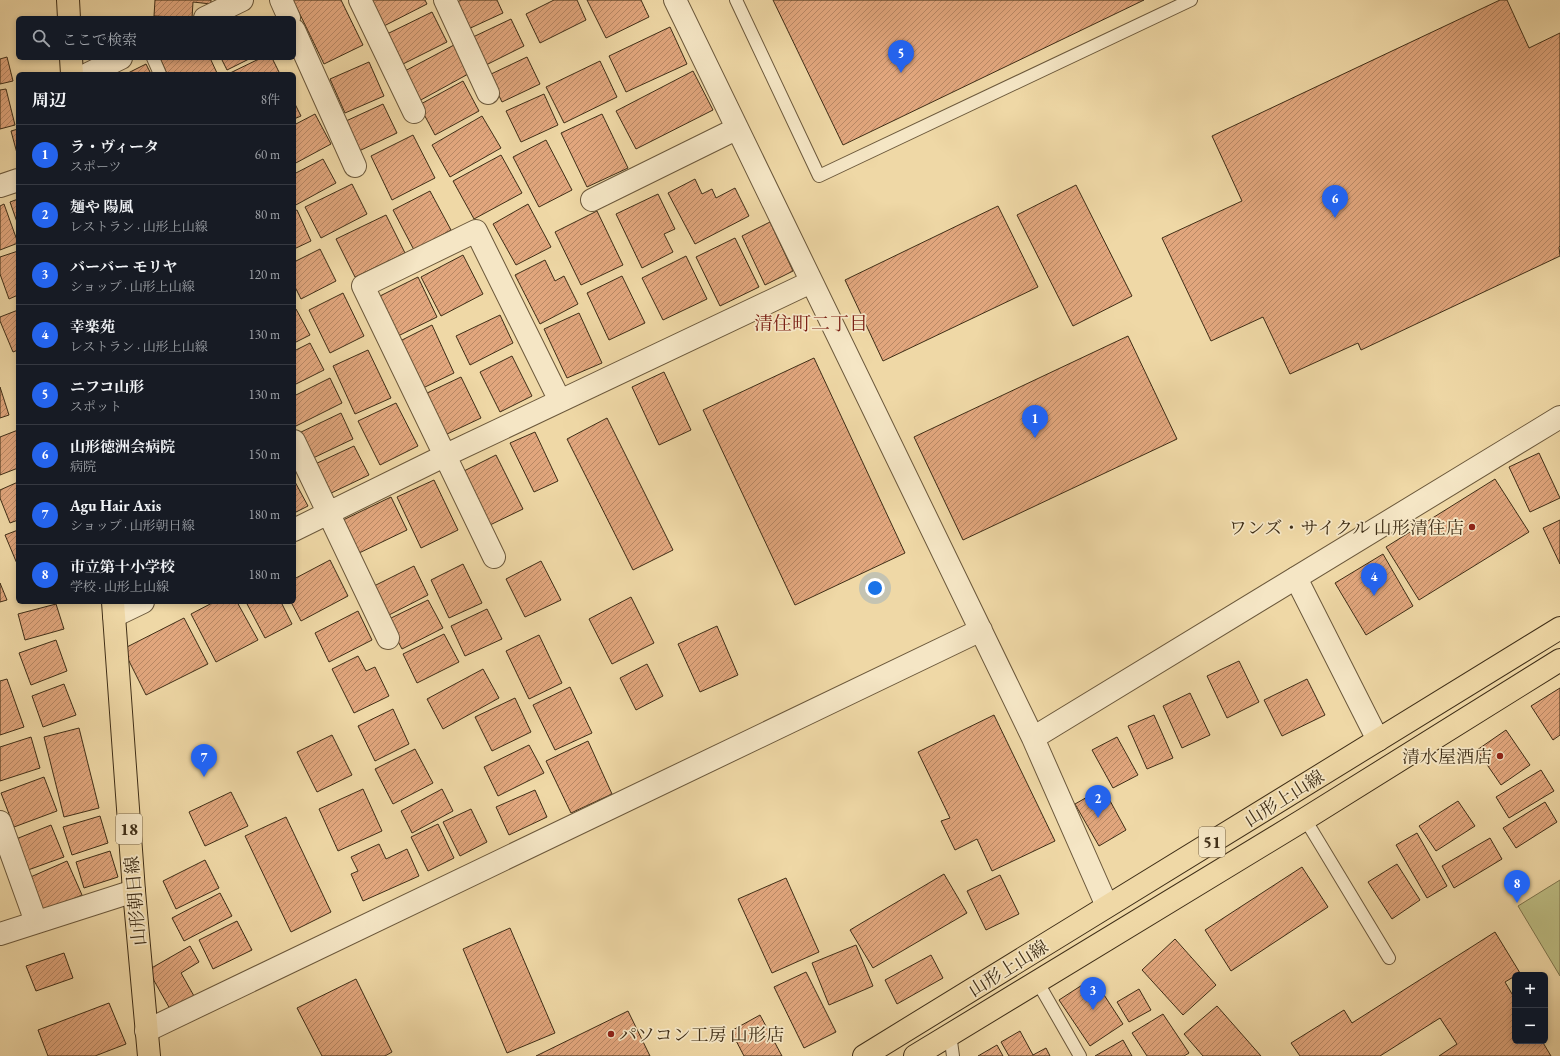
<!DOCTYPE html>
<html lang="ja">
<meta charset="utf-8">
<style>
body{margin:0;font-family:"EB Garamond","Noto Serif JP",serif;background:#20242c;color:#f1f3f6}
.controls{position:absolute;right:12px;bottom:12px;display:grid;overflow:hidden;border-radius:6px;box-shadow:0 2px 6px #0003}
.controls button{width:36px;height:36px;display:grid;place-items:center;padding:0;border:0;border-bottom:1px solid #363941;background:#171b24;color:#f1f3f6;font:20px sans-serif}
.you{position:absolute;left:875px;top:588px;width:14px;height:14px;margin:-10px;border:3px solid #fff;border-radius:50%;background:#1a73e8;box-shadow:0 0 0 6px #1a73e833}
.badge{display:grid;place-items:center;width:26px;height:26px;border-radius:50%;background:#2563eb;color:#fff;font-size:13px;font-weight:700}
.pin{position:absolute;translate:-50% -33px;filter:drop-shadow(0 1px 2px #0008)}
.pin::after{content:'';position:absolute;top:21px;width:14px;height:12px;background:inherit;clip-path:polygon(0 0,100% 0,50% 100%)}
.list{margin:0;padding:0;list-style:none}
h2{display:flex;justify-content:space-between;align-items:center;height:52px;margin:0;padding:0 16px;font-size:17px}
h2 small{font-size:13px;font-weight:400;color:#9ea1a6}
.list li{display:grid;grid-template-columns:26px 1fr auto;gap:12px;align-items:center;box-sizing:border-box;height:60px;padding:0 16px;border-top:1px solid #363941}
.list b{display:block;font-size:15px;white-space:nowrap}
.list p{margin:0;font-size:13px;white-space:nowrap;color:#9ea1a6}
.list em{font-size:13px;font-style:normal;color:#9ea1a6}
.icon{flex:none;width:22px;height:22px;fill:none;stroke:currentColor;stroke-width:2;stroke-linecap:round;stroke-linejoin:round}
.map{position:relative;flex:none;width:1560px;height:1056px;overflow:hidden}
.search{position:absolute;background:#171b24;box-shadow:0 2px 6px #0003;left:16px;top:16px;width:280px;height:44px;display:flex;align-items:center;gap:10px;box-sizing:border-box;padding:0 14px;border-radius:6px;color:#9ea1a6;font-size:15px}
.panel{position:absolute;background:#171b24;box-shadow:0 2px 6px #0003;left:16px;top:72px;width:280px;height:532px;border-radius:6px}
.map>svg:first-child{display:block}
.green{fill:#bdbe84;stroke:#7e764e}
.building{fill:url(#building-hatch);stroke:#3f2e17}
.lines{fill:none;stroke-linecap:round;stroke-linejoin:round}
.service-casing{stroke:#6b583b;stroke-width:14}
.minor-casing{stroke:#6b583b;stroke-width:24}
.tertiary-casing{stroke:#6b583b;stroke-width:24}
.primary-casing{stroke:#3f2e17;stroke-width:24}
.service{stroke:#f5e6c5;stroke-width:12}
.minor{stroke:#f5e6c5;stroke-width:22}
.tertiary{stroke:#f5e6c5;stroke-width:22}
.primary{stroke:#efd8a6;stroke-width:22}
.poi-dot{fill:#8f2418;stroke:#f5e6c5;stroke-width:1.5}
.labels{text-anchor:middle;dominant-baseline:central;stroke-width:3.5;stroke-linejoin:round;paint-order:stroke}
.shield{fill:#f5e6c5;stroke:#76654b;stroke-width:1}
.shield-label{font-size:17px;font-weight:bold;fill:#3f2e17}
.poi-label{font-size:18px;fill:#3f2e17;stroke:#f5e6c5;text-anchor:end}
.street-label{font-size:18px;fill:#3f2e17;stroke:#f5e6c5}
.neighbourhood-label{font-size:19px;fill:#7a1f14;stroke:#f5e6c5}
</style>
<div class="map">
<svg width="1560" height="1056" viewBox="0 0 1560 1056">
<defs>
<pattern id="building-hatch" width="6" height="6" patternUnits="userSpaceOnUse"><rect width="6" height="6" fill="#e1a67d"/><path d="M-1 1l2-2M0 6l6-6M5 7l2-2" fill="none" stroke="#b88865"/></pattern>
</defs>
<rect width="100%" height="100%" fill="#efd8a6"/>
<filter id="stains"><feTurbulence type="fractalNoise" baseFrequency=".005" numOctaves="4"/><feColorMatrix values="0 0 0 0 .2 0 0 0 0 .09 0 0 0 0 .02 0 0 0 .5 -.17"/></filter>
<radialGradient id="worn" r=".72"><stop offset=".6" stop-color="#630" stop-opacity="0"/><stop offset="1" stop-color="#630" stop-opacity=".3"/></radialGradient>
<path class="green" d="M 1560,880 L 1560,976 L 1518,906 Z"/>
<path class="building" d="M 155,0 L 211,0 L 211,4 L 193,2 L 192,18 L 154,16 Z
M 293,0 L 341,0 L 363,45 L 324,64 Z
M 371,0 L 425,0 L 427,4 L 382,27 Z
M 461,0 L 497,0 L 503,13 L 464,31 L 452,5 Z
M 554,0 L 577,0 L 586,20 L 540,43 L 526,14 Z
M 587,0 L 641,0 L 649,17 L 606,38 Z
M 773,0 L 1144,0 L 843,145 Z
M 1500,0 L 1507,0 L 1529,48 L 1560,33 L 1560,246 L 1559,247 L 1560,256 L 1361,350 L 1358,343 L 1290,374 L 1263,317 L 1211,341 L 1162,238 L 1242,201 L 1212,136 Z
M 432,12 L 447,42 L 403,64 L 387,34 Z
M 511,19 L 524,46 L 486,65 L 473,37 Z
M 670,27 L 687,64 L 626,92 L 609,56 Z
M 454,45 L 470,73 L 419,101 L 403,72 Z
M 7,57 L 13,81 L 0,84 L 0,59 Z
M 527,57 L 540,84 L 502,102 L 489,75 Z
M 160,58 L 210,58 L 217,73 L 167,74 Z
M 221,58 L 251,58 L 227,70 Z
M 261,58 L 272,58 L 280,74 L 228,74 Z
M 600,61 L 617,97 L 564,123 L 546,87 Z
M 369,62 L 384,96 L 345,113 L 330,79 Z
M 146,64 L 151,74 L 126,74 Z
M 693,71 L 713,110 L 636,149 L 616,111 Z
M 463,81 L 479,111 L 435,135 L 419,105 Z
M 6,89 L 15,125 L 0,129 L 0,90 Z
M 544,94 L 558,125 L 521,142 L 506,111 Z
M 294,102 L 301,116 L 294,119 Z
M 383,104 L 397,133 L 359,151 L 346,121 Z
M 315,114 L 331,144 L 294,164 L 294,125 Z
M 602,114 L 628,168 L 587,187 L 561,133 Z
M 482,116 L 501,148 L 450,177 L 432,145 Z
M 18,129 L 18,157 L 11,131 Z
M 413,135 L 435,178 L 392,200 L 371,156 Z
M 546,140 L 572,190 L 539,207 L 513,157 Z
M 501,155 L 522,193 L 474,219 L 453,181 Z
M 323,159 L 336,183 L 294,206 L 294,174 Z
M 695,179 L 702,194 L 712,189 L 716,198 L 735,188 L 749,216 L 695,244 L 668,193 Z
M 352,184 L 367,214 L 321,238 L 305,207 Z
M 1076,185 L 1132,296 L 1073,326 L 1017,215 Z
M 430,191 L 451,230 L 414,250 L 393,210 Z
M 658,194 L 675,229 L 664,234 L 673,252 L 642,268 L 616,214 Z
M 18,199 L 18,225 L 10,202 Z
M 4,204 L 18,243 L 0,250 L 0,206 Z
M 528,204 L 551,247 L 516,265 L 493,224 Z
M 998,206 L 1038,287 L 883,361 L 845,280 Z
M 297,210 L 311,241 L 294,249 L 294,211 Z
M 597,211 L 623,265 L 581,285 L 555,232 Z
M 386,215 L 405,253 L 355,277 L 336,239 Z
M 770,222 L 793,271 L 765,285 L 742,236 Z
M 735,238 L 759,287 L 720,306 L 696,257 Z
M 320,249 L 336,281 L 301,299 L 294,285 L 294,262 Z
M 18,251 L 18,295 L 9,299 L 0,274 L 0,257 Z
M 463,255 L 483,294 L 441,316 L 421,277 Z
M 686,256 L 707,299 L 663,320 L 642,278 Z
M 545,260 L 555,281 L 564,276 L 578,304 L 540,324 L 515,275 Z
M 622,276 L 645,323 L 609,340 L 587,293 Z
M 418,277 L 437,317 L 398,336 L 378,297 Z
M 343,293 L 364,336 L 330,353 L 309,310 Z
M 296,309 L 310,335 L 294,343 L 294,311 Z
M 18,310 L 18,350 L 13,352 L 0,321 L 0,317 Z
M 579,313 L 602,363 L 567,378 L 544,329 Z
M 500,315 L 513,343 L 470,365 L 456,336 Z
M 432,325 L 454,373 L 423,388 L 400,341 Z
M 1128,336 L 1177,439 L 963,540 L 914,437 Z
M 310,343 L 324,370 L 294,385 L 294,351 Z
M 368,350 L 391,398 L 355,414 L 333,366 Z
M 512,356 L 532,396 L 500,412 L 480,372 Z
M 814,358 L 905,553 L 795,605 L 703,410 Z
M 664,372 L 691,430 L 659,445 L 632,387 Z
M 461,377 L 481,418 L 445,435 L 425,394 Z
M 330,378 L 342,403 L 296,426 L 294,421 L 294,396 Z
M 0,387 L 9,415 L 0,418 Z
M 396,403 L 418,446 L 380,465 L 358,421 Z
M 341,413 L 353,439 L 311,459 L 299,433 Z
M 607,418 L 673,550 L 633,570 L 567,439 Z
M 18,430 L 18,468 L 0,475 L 0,437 Z
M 535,432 L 558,481 L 534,492 L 510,443 Z
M 354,446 L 369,475 L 327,495 L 313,465 Z
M 1539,453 L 1560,498 L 1530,512 L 1509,467 Z
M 496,455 L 523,509 L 490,525 L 464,471 Z
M 1495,479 L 1529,532 L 1419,600 L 1386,547 Z
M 294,480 L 308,506 L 294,513 Z
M 434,480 L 458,530 L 421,548 L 397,497 Z
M 18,482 L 18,520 L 10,523 L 0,498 L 0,490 Z
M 391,497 L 407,530 L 357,554 L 341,521 Z
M 1560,520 L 1560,564 L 1543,528 Z
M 18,530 L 18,566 L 5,535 Z
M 1383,554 L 1413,606 L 1366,635 L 1335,583 Z
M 330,560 L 348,596 L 301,621 L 291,602 L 294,602 L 294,579 Z
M 541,561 L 561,600 L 525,617 L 506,579 Z
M 463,564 L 482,603 L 449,618 L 431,580 Z
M 414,566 L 428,595 L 387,616 L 372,587 Z
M 0,583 L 7,600 L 0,602 Z
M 631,597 L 654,643 L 612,664 L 589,619 Z
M 428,600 L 443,628 L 402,649 L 387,620 Z
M 214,602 L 237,602 L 258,640 L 216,662 L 191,614 Z
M 246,602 L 281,602 L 292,624 L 265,638 Z
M 56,604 L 64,629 L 25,640 L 18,614 Z
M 487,609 L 502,639 L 465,656 L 451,626 Z
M 358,611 L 372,640 L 329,662 L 315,633 Z
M 184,618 L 208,664 L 146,695 L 123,649 Z
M 717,626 L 738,675 L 700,692 L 678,644 Z
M 444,634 L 459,662 L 417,683 L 403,654 Z
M 539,635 L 562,683 L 529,699 L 506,651 Z
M 56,640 L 67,671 L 31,685 L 19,653 Z
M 358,656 L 366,671 L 375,667 L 389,696 L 354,713 L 332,669 Z
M 1239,661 L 1259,702 L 1227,718 L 1207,676 Z
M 647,664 L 663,696 L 636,710 L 620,678 Z
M 483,669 L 499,698 L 443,729 L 427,699 Z
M 7,679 L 24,727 L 0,735 L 0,681 Z
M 1307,679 L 1325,715 L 1282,736 L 1264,700 Z
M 64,684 L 76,715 L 43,727 L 32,696 Z
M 570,687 L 592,733 L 555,750 L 533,705 Z
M 1560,688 L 1560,735 L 1553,740 L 1531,706 Z
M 1190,693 L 1210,735 L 1182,748 L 1163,706 Z
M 515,698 L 531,732 L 492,751 L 475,717 Z
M 393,709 L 409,744 L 375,761 L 358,726 Z
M 994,715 L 1055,841 L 992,871 L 977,839 L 955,850 L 941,821 L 950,818 L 918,752 Z
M 1154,715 L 1173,758 L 1147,769 L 1128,726 Z
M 79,728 L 99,808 L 64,817 L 44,737 Z
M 1506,730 L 1530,765 L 1501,785 L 1477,750 Z
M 332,735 L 352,775 L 317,792 L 297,752 Z
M 31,737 L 40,768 L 0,781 L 0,747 Z
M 1117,737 L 1138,775 L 1113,788 L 1092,750 Z
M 588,741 L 612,794 L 571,813 L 546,761 Z
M 529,745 L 544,773 L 498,796 L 484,767 Z
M 415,749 L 433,783 L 393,804 L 375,769 Z
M 1541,770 L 1554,791 L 1509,818 L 1496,797 Z
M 44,777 L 57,811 L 14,827 L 1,793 Z
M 1103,788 L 1126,830 L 1099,846 L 1075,804 Z
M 363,789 L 382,831 L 338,851 L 319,809 Z
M 442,789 L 453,811 L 412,833 L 401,811 Z
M 535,790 L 547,817 L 509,835 L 496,807 Z
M 231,792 L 248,826 L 205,846 L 189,812 Z
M 1458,801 L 1475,826 L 1436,851 L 1419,826 Z
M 1545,802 L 1557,822 L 1516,848 L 1503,828 Z
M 471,809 L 487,842 L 460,856 L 443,822 Z
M 100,816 L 108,843 L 72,855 L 63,827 Z
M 286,817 L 331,912 L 291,932 L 245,836 Z
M 438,824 L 454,858 L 428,871 L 411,837 Z
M 51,825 L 64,857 L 28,870 L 16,839 Z
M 1417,833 L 1447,886 L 1427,898 L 1396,845 Z
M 1490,838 L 1502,859 L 1454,888 L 1442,866 Z
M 379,844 L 386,859 L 407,849 L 419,876 L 363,901 L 351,874 L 358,871 L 351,857 Z
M 110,851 L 118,877 L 84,888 L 76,862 Z
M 205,860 L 219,888 L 176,909 L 163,881 Z
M 67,861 L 82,895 L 41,913 L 26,879 Z
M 1397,864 L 1420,900 L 1392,919 L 1368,882 Z
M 1302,867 L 1328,907 L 1231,971 L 1205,930 Z
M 944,874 L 967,913 L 873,968 L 850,930 Z
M 1000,875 L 1019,914 L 986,930 L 967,891 Z
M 786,878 L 819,952 L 772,973 L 738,899 Z
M 220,893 L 232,916 L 184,941 L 172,918 Z
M 237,921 L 252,950 L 213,969 L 199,940 Z
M 510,928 L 555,1033 L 507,1053 L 463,949 Z
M 1495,932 L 1520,973 L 1505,982 L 1515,999 L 1515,1041 L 1542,1041 L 1551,1056 L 1439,1056 L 1457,1044 L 1440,1018 L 1380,1056 L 1300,1056 L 1291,1043 L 1344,1010 L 1352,1023 Z
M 1175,939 L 1216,985 L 1183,1015 L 1142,970 Z
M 856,945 L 873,986 L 829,1005 L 812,963 Z
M 190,946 L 199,962 L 181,973 L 194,996 L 170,1009 L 148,970 Z
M 64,953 L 73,978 L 36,991 L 26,966 Z
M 931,955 L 943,978 L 897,1004 L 885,980 Z
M 806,972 L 836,1032 L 804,1048 L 774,987 Z
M 1093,978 L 1123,1024 L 1090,1046 L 1059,1000 Z
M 356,979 L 392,1052 L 385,1056 L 322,1056 L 297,1008 Z
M 1139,989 L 1151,1010 L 1129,1022 L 1117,1002 Z
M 109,1003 L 126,1044 L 95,1056 L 48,1056 L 38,1030 Z
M 1217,1006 L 1261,1056 L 1203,1056 L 1184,1034 Z
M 628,1011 L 650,1056 L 536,1056 Z
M 1163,1014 L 1189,1053 L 1184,1056 L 1147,1056 L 1132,1033 Z
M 760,1015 L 782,1056 L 744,1056 L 731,1031 Z
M 1020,1031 L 1033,1055 L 1046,1048 L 1050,1056 L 1009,1056 L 1001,1042 Z
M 1123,1040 L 1132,1056 L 1095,1056 Z
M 997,1045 L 1003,1056 L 978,1056 Z"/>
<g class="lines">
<defs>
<path id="service" d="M 736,0 L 819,176 L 1191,0
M 153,58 L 160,74
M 1305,819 L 1389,958
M 1037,981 L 1080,1056
M 950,1034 L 953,1056"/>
<path id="minor" d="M 281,0 L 289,18
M 360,0 L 414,112
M 445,0 L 488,93
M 675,0 L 1033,738 L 1107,906
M 205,18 L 242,0
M 294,30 L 355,166
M 88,74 L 121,58
M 0,186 L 18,180
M 592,200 L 736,129
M 294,441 L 388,638
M 294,530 L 444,456 L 811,282
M 494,557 L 363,286 L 476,231 L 560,401
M 114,616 L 143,602
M 1033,738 L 1560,417
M 0,822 L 36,922
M 0,934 L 134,891
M 146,1031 L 981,630"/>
<path id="tertiary" d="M 1296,578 L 1378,740"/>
<path id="primary" d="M 68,0 L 69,18
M 71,58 L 72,74
M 113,602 L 134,891 L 149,1056
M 864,1056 L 1560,628
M 915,1056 L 1305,819 L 1560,660"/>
</defs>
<use href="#service" class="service-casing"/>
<use href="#minor" class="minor-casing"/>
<use href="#tertiary" class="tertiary-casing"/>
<use href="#primary" class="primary-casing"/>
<use href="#service" class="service"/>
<use href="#minor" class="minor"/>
<use href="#tertiary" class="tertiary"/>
<use href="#primary" class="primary"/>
</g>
<g class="poi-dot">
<circle cx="1472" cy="527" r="4"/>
<circle cx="1500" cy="756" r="4"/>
<circle cx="611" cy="1034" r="4"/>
</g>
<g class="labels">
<g class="shield">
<rect x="116" y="814" width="26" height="30" rx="3"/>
<rect x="1199" y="827" width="26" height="30" rx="3"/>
</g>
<g class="shield-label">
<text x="129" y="829">18</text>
<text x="1212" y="842">51</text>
</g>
<g class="poi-label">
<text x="1464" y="527">ワンズ・サイクル 山形清住店</text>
<text x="1492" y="756">清水屋酒店</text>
<text x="619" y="1034" text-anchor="start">パソコン工房 山形店</text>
</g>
<g class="street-label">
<text transform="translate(1284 798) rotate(-32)">山形上山線</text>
<text transform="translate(135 901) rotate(-95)">山形朝日線</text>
<text transform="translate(1008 968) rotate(-32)">山形上山線</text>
</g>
<g class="neighbourhood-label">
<text x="811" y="323">清住町二丁目</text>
</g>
</g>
<rect width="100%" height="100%" filter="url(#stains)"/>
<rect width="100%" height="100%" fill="url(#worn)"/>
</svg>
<div class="controls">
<button>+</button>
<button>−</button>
</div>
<div class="you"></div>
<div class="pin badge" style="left:1035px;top:438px">1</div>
<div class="pin badge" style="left:1098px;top:818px">2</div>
<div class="pin badge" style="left:1093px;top:1010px">3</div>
<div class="pin badge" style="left:1374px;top:596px">4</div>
<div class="pin badge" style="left:901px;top:73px">5</div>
<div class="pin badge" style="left:1335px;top:218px">6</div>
<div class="pin badge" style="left:204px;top:777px">7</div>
<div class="pin badge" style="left:1517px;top:903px">8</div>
<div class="search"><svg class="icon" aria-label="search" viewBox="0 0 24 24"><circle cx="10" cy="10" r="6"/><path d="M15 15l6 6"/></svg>ここで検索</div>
<section class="panel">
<h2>周辺<small>8件</small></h2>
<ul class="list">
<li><span class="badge">1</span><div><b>ラ・ヴィータ</b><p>スポーツ</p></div><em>60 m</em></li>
<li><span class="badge">2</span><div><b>麺や 陽風</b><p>レストラン · 山形上山線</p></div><em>80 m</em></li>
<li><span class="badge">3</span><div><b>バーバー モリヤ</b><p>ショップ · 山形上山線</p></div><em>120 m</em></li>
<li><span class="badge">4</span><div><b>幸楽苑</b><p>レストラン · 山形上山線</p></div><em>130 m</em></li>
<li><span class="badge">5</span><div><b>ニフコ山形</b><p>スポット</p></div><em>130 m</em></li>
<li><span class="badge">6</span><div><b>山形徳洲会病院</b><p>病院</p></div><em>150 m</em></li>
<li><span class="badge">7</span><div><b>Agu Hair Axis</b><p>ショップ · 山形朝日線</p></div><em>180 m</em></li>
<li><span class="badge">8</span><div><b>市立第十小学校</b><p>学校 · 山形上山線</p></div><em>180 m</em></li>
</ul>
</section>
</div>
